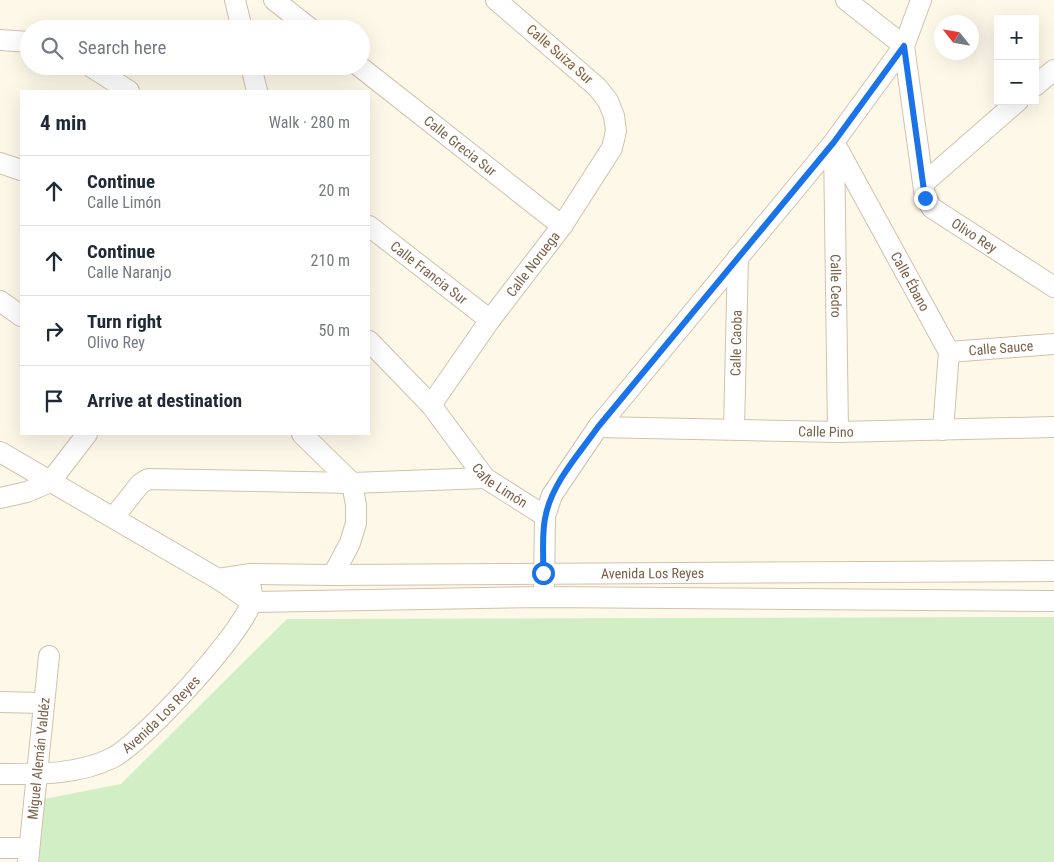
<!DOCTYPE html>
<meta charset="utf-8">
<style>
body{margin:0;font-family:"Roboto Condensed",sans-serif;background:#f2f2f3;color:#1f2937}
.controls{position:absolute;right:15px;top:15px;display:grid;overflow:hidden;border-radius:0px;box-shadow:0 5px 20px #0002}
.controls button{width:45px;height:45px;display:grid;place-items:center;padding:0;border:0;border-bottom:1px solid #e0e1e3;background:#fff;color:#1f2937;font:25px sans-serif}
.compass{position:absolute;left:934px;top:15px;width:45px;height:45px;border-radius:50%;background:#fff;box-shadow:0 5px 20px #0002;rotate:301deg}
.stop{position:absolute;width:15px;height:15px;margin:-11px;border:4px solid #1a73e8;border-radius:50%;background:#fff}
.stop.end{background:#1a73e8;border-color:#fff;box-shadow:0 1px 5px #0008}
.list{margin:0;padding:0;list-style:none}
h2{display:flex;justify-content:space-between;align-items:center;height:65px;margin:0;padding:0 20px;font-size:21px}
h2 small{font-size:16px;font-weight:400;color:#747a83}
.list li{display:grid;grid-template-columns:32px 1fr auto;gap:15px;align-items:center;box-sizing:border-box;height:70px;padding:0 20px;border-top:1px solid #e0e1e3}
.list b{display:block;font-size:19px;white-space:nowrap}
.list p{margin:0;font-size:16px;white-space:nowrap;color:#747a83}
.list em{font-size:16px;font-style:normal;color:#747a83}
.icon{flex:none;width:28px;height:28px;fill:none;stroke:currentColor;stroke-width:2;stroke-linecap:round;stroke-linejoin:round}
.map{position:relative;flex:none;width:1054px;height:862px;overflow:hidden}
.search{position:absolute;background:#fff;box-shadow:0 5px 20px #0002;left:20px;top:20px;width:350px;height:55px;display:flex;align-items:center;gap:12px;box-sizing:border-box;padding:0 18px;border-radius:28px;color:#747a83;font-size:19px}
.panel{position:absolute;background:#fff;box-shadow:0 5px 20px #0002;left:20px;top:90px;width:350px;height:345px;border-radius:0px}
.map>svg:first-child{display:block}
.green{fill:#d1eec5}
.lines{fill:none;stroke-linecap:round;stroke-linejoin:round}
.minor-casing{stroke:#d2c1ad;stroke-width:22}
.minor{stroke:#fff;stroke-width:20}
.route{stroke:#1a73e8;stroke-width:6}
.labels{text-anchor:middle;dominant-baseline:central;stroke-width:4;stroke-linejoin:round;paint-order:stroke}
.street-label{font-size:14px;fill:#7c6149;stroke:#fffbf1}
</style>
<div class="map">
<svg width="1054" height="862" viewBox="0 0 1054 862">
<rect width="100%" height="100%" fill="#fef8e9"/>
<path class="green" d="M 1054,617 L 1054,862 L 39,862 L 44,799 L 121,784 L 287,619 Z"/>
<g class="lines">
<defs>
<g id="minor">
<path d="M 235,0 L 242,29"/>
<path d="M 274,0 L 311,29"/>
<path id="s1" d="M 846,0 L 904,46 L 925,197 L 932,208 L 1054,287"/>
<path d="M 0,40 L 29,42"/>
<path d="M 90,66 L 129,91"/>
<path d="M 251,66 L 257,91"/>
<path id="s2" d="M 359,66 L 562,226"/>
<path d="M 1035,86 L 1054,70"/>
<path id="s3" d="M 834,142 L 949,352 L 943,430"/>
<path id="s4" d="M 834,144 L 838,432"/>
<path d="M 0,163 L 21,170"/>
<path d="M 924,183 L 1018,101"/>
<path id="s5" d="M 369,226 L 490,320"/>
<path d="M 0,301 L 21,316"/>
<path id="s6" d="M 369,341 L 431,405 L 485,478 L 545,516 L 544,585"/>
<path id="s7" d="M 949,352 L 1054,344"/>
<path id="s8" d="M 431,405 L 490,320 L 562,226 L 612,148 L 616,131 L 614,116 L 608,101 L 597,87 L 496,0"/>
<path id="s9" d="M 598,427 L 838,432 L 1054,427"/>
<path id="s10" d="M 734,429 L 738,257"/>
<path d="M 302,434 L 352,483 L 356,505 L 356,523 L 350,543 L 333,575"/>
<path d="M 0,452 L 218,579 L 252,602 L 544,597 L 1054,601"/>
<path d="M 50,482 L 87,434"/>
<path d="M 0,498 L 27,492 L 50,482"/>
<path d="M 545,516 L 552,495 L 598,427 L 834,142 L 904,46 L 921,0"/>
<path d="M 114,517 L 140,484 L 148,479 L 352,483 L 485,478"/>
<path id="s11" d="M 218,579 L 251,574 L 333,575 L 1054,571"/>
<path d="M 0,702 L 42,703"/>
<path id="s12" d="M 0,774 C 37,774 78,775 112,758 C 142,743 241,635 251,603 C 252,599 252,593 251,588"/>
<path d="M 0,848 L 29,848"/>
<path id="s13" d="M 28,862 L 49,656"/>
</g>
</defs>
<use href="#minor" class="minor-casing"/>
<use href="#minor" class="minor"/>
</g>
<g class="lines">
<path class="route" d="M 543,573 C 544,555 541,532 546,514 C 553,482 579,454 598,427 L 834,142 L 904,46 L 925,198"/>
</g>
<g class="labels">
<g class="street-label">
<text transform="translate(560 54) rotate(41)">Calle Suiza Sur</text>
<text stroke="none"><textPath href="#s2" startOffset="129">Calle Grecia Sur</textPath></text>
<text stroke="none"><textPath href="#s1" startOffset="290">Olivo Rey</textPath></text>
<text stroke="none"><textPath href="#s8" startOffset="174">Calle Noruega</textPath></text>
<text stroke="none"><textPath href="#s5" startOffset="76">Calle Francia Sur</textPath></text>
<text stroke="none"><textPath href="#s3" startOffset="159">Calle Ébano</textPath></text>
<text stroke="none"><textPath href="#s4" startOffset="142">Calle Cedro</textPath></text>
<text stroke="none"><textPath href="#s10" startOffset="86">Calle Caoba</textPath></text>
<text stroke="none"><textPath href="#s7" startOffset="52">Calle Sauce</textPath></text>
<text stroke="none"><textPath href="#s9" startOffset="228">Calle Pino</textPath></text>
<text stroke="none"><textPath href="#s6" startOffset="196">Calle Limón</textPath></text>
<text stroke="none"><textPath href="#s11" startOffset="435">Avenida Los Reyes</textPath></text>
<text stroke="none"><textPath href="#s12" startOffset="180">Avenida Los Reyes</textPath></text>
<text stroke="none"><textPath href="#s13" startOffset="104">Miguel Alemán Valdéz</textPath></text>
</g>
</g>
</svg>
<div class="controls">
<button>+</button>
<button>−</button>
</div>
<svg class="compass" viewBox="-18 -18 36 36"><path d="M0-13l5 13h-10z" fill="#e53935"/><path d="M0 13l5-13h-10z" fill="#747a83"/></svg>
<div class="stop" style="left:543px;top:573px"></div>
<div class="stop end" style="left:925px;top:198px"></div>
<div class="search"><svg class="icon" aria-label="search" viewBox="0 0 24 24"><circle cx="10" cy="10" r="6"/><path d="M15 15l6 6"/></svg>Search here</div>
<section class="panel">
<h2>4 min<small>Walk · 280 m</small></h2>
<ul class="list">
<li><svg class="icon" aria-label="ahead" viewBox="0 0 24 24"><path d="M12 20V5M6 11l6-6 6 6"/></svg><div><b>Continue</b><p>Calle Limón</p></div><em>20 m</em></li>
<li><svg class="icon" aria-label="ahead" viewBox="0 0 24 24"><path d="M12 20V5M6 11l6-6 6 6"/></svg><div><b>Continue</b><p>Calle Naranjo</p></div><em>210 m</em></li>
<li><svg class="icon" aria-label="right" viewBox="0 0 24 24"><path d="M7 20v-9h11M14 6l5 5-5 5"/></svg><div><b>Turn right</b><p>Olivo Rey</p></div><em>50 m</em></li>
<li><svg class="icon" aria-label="arrive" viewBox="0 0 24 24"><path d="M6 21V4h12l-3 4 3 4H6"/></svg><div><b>Arrive at destination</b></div></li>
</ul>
</section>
</div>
